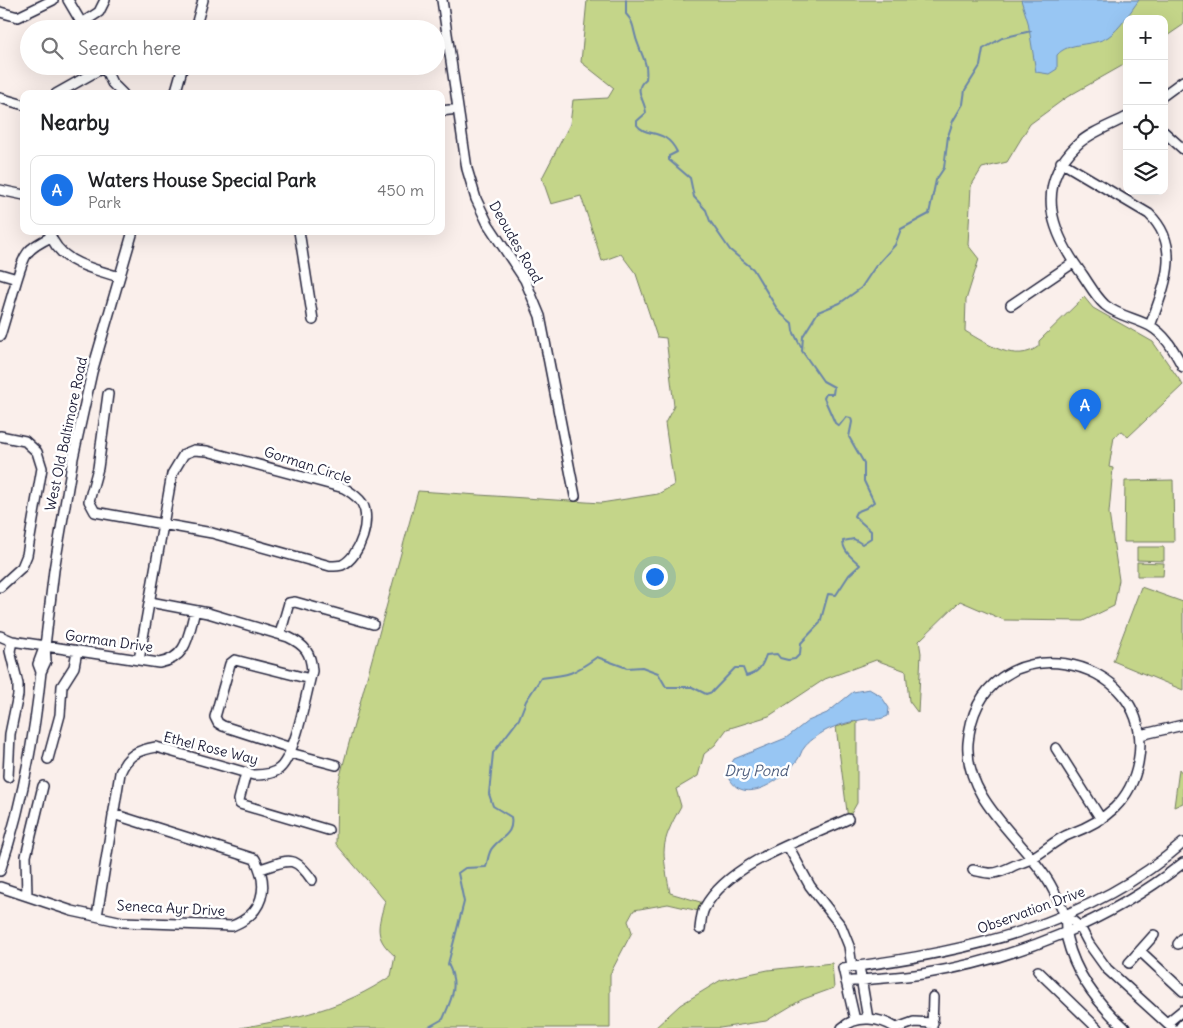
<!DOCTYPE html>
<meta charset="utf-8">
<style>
body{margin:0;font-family:Delius,sans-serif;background:#f6f6f6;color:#202124}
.controls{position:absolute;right:15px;top:15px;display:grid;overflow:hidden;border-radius:10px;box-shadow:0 5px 20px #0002}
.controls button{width:45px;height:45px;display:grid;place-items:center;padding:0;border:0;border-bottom:1px solid #e0e0e0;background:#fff;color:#202124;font:25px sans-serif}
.you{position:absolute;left:654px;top:576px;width:18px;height:18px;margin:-12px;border:4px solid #fff;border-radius:50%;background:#1a73e8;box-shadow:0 0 0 8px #1a73e833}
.badge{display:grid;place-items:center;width:32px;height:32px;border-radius:50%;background:#1a73e8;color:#fff;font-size:16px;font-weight:700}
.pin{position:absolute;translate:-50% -41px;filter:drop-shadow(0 1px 2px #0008)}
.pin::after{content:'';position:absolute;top:26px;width:18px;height:15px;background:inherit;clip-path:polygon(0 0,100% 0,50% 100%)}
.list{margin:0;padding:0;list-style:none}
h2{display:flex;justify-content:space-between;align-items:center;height:65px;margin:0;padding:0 20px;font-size:21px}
h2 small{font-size:16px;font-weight:400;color:#757577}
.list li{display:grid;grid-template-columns:32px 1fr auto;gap:15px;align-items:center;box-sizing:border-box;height:70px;margin:0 10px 10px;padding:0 10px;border:1px solid #e0e0e0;border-radius:10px}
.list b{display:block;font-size:19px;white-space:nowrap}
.list p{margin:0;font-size:16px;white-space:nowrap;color:#757577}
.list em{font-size:16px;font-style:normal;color:#757577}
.icon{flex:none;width:28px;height:28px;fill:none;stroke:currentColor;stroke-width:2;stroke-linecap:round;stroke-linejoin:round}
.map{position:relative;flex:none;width:1183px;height:1028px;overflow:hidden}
.search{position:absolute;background:#fff;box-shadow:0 5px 20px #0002;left:20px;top:20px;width:425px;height:55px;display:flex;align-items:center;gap:12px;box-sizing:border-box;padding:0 18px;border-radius:28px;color:#757577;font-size:19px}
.panel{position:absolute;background:#fff;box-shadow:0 5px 20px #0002;left:20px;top:90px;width:425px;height:145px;border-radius:10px}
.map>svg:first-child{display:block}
.green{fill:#c4d589;stroke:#737c62}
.water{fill:#98c6f3;stroke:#6984a9}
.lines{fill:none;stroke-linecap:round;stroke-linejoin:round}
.stream{stroke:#6984a9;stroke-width:2}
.minor-casing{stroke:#22223b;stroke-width:12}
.minor{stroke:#fff;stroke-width:9}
.labels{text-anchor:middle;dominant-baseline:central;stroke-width:5;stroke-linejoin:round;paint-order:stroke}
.street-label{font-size:14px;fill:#22223b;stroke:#fff}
.water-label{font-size:15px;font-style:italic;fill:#4b5b7b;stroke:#fff}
</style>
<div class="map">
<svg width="1183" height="1028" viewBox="0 0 1183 1028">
<rect width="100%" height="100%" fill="#faefeb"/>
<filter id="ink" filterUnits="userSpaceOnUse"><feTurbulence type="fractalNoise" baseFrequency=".02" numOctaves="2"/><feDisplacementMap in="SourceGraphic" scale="10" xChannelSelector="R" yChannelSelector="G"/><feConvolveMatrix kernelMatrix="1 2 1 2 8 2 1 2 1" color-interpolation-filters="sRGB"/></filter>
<g filter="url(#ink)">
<path class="green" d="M 587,0 L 1183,0 L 1183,25 L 1164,38 L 1164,19 L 1127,19 L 1127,63 L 1067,97 L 1030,124 L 1007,162 L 982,168 L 971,186 L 968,245 L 979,259 L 966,300 L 965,331 C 987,344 1016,364 1039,346 L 1039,341 L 1084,297 L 1093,308 L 1153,342 L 1183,385 L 1128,437 L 1121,431 L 1114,437 L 1109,467 L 1113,468 L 1109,513 L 1119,580 L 1114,606 L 1083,621 L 1004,620 L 960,601 L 919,641 L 921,653 L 918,713 L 909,701 L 906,671 L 876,660 L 825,679 L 769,716 L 727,729 L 715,745 L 704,754 L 698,776 L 676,789 L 681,806 C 659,846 662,849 670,893 L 707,904 L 703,912 L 668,904 L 634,910 L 628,921 L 632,932 L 610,974 L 610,1028 L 240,1028 C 296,1018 343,1009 391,976 L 395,956 C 373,937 378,927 385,901 L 336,844 L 337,787 L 418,491 L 601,503 L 658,494 L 674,485 L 665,423 L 674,406 L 666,338 L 657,337 L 636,274 L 621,254 L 602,261 L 581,196 L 551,204 L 542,178 L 570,124 L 573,100 L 608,98 L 614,88 L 581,62 Z
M 1173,480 L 1174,542 L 1124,542 L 1125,481 Z
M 1137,547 L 1164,547 L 1164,561 L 1137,560 Z
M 1137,562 L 1164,563 L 1163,576 L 1137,576 Z
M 1141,587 L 1183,602 L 1183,690 L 1113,661 Z
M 857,721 L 857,803 L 848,819 L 836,727 Z
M 1179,769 L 1183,774 L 1183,803 L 1174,807 Z
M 832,963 L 834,988 L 801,1000 L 766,1021 L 720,1028 L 655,1028 L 680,1005 L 721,980 L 768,970 Z"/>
<path class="water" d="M 1021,0 L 1139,0 C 1130,12 1120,29 1108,37 C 1092,47 1069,41 1057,55 L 1057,69 L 1049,74 L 1036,72 L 1028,22 Z
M 869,689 L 881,696 L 889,708 L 888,716 C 880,720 874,719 866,719 C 853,721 836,725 825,731 C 818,735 808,742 804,748 C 801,751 801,755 798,759 C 784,780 739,811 727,772 L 734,759 L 786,738 L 808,721 L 827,713 L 853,692 Z"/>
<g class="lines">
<path class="stream" d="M 626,0 L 626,14 C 635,23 633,32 638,44 C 643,58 648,64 646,79 C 632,90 645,99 646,113 L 637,121 L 637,125 C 646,138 665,127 677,152 L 669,156 L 669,160 L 690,178 L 694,197 L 706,210 L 710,221 L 730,250 L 753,269 L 779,312 L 792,323 L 793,331 L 801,347
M 427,1028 L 443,1019 C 452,998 459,985 448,964 L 464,902 L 458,873 L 465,868 L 486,867 C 488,861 488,852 493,847 C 502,836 514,834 511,817 L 493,806 L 489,794 L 493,753 L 519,719 L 526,701 L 541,678 C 570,675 573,674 597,657 L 627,668 L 642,667 L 658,673 L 666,687 L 692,687 L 706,694 L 712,692 L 735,668 L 743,668 L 746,676 C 758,673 762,667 766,655 L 777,654 L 780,658 L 788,660 L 795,659 L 800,654 L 801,643 L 820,623 L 828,594 L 836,595 L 849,575 L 860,565 C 853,558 843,552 843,541 L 854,539 L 862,544 L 871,538 L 871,531 L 854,516 L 856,512 L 866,508 L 874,502 L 864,481 L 864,463 L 849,437 L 852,422 L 851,418 L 846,417 L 839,426 L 835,423 L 824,398 L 826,394 L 833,394 L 834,387 L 823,381 L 802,351 L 803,336 L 818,312 L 840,303 L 861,288 L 875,267 L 895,245 L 901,229 L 929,214 L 936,180 L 944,168 L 948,136 L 953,121 L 963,104 L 965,90 L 980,66 L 983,49 L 1002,38 L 1031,31"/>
<defs>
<path id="minor" d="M 68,0 L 85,29
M 442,0 L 467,169 L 476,199 L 488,224 L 525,280 L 540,316 L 575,496
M 0,12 L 18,17 L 53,0
M 82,23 L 99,12 L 105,0
M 195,29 L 203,0
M 104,66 L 112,83 L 123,94
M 56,94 L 104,67
M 175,94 L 183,66
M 1164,95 L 1183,81
M 0,98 L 24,105
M 441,111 L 458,109
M 1127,117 C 1111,125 1089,133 1077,145 C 1034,186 1051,232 1082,274 C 1089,284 1096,297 1105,305 C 1118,316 1135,318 1150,326 C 1166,335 1174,351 1183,367
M 1164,132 L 1183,149
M 1061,162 L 1149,214 C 1183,247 1164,287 1150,326
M 0,190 L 24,195
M 49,231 C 58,263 92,268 119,277
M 299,231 L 313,320
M 0,274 L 17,279 L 0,336
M 17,279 C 25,253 26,249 51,237
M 1011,305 L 1073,263
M 108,394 L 98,468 L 89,501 L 95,512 L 212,533 L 330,566 C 334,566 339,566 342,565 C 360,557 372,519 362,503 C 357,496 350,492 344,488 L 207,451 L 194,450 L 184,454 L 172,474 L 139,660
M 0,436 L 25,441 L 37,452 L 42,468 L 27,555 L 22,567 L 0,587
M 280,634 L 289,603 L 295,602 L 373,624
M 0,636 L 12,641 L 159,663 C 188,658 188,635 195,611
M 41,672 L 46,661 L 45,646 L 54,570 L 73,458 L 92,372 L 133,231
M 1140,735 L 1183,725
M 291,748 L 223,726 L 218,723 L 215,717 L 230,664 L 235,660 L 310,679
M 1056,748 L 1101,819
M 290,753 L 336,765
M 48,759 L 60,715 L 62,686 L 74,667 L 77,651
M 246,773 L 239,800 L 240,804 L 328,830
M 8,777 L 10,734 L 18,695 L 18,684 L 10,651 L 12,641
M 788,846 L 810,886 L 841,926 L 849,946 L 852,967
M 261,869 C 288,860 294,854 312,880
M 973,870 C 979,871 987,874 993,873 C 998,873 1004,870 1009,868 C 1016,864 1025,862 1032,858 C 1045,851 1056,839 1070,834 C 1105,821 1131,801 1138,763 C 1160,650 978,618 968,743 C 964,801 1024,839 1050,884 C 1055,893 1061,904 1064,914 C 1067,922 1065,931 1067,939 C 1076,975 1098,1004 1125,1028
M 0,871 C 22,806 34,740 41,672 L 38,664 L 44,648
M 0,887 L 72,911 L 123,922 L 232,926 C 263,914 270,887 255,859 L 113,814
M 27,896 L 26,856 L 43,786
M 1065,915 L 1080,927 L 1089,944 L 1107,969 L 1172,1028
M 97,916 L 120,773 C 127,755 138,750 156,747 L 254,775 C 263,775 274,774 280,768 C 296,753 306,694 312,671 C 311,653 305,645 288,637 L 208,613 L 150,602
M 700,929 C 701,922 701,913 705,907 C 730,862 803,840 848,819
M 1178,944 L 1183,938
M 1140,951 L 1183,991
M 1129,963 L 1154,935
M 859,966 L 868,1019
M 1038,971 L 1097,1028
M 846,982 C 871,978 897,978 922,974 C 1016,959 1108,922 1183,863
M 855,1020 L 843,968 C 963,953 1090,925 1183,843
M 1167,1023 L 1183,1010
M 842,1028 C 857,1014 881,1018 896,1028
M 897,1028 L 914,1022 L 933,1023
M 932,1028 L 933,997
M 1180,1028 L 1183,1024"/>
</defs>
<use href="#minor" class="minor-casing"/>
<use href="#minor" class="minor"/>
</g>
</g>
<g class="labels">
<g class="street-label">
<text transform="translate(516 242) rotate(60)">Deoudes Road</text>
<text transform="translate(66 434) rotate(-78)">West Old Baltimore Road</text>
<text transform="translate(308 465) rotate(18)">Gorman Circle</text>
<text transform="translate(109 641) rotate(8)">Gorman Drive</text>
<text transform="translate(211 748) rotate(14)">Ethel Rose Way</text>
<text transform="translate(171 908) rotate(3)">Seneca Ayr Drive</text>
<text transform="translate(1031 910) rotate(-20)">Observation Drive</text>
</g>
<g class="water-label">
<text x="756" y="770">Dry Pond</text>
</g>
</g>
</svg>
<div class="controls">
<button>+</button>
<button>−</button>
<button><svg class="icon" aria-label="locate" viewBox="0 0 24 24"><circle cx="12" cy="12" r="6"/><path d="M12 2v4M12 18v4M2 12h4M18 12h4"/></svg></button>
<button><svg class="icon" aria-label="layers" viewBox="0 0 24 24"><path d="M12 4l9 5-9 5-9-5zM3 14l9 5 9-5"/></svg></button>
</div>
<div class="you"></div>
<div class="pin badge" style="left:1085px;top:430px">A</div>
<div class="search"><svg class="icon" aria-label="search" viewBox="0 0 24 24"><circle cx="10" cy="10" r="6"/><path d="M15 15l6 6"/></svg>Search here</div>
<section class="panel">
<h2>Nearby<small></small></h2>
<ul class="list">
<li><span class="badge">A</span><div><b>Waters House Special Park</b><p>Park</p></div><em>450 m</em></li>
</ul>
</section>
</div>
